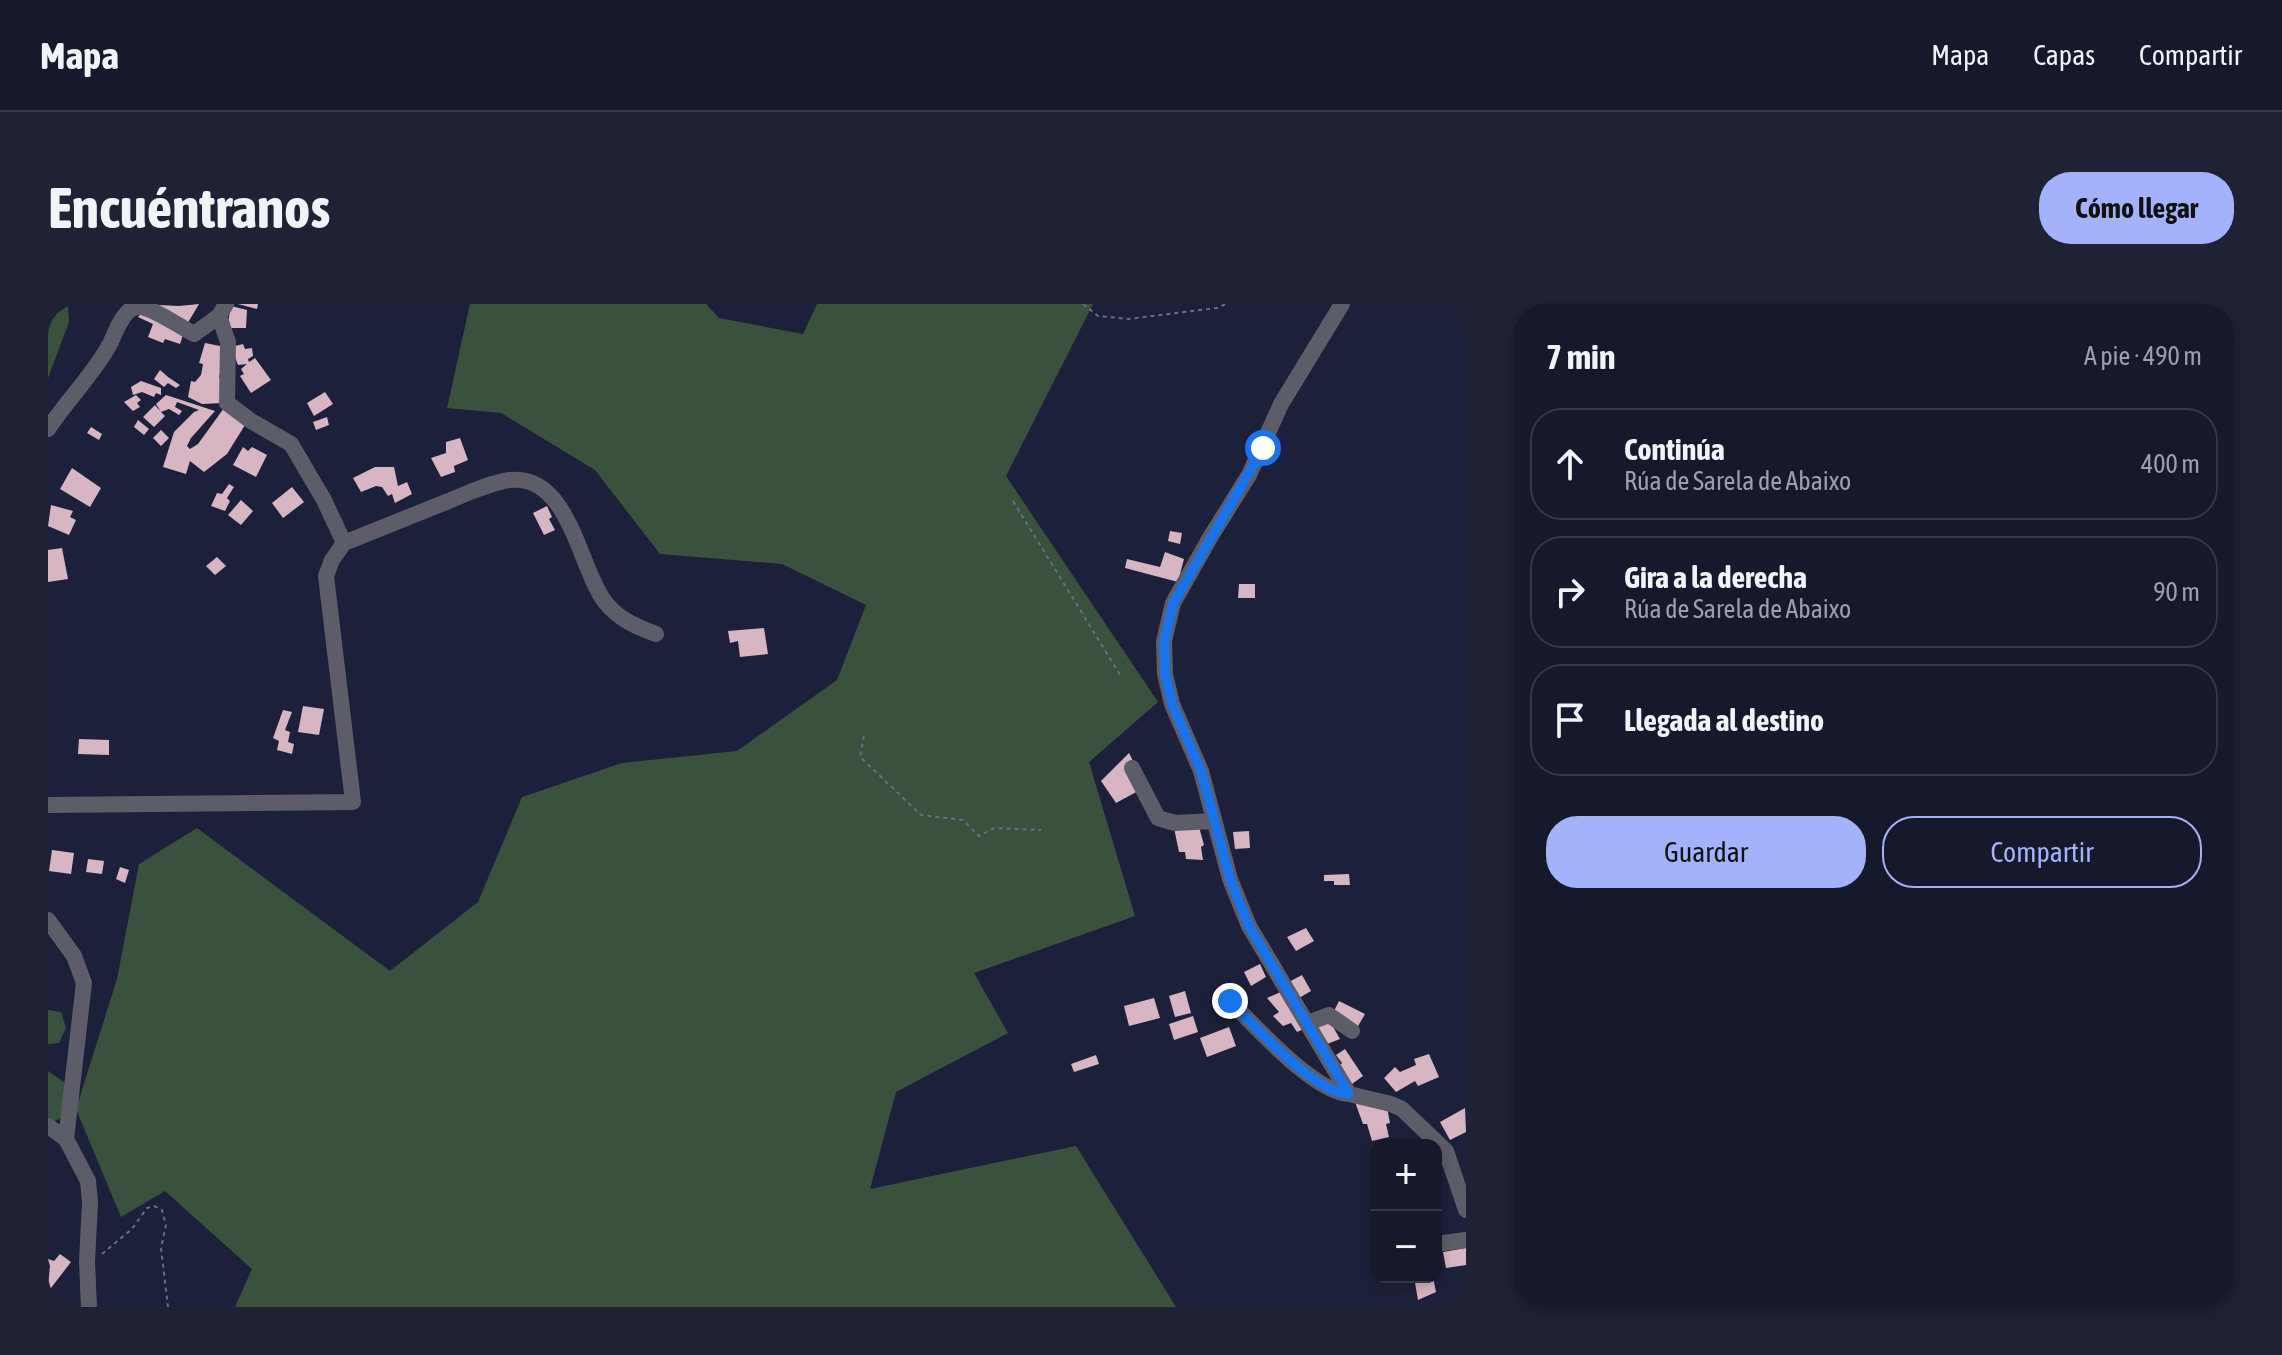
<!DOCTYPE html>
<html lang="es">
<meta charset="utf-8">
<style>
body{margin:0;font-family:"Asap Condensed",sans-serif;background:#1f2134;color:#f1f3f6}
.controls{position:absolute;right:24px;bottom:24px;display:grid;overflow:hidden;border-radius:16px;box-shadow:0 4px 12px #0003}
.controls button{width:72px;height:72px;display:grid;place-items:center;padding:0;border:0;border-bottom:2px solid #353748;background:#16182c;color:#f1f3f6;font:40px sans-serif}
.stop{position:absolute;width:24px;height:24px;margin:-18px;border:6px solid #1a73e8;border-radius:50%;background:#fff}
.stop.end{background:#1a73e8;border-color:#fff;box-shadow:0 2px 8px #0008}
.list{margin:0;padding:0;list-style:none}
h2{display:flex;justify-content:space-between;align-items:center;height:104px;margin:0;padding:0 32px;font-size:34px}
h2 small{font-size:26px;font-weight:400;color:#9ea0a9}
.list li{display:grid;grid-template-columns:52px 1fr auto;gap:24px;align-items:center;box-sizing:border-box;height:112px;margin:0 16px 16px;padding:0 16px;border:2px solid #353748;border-radius:32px}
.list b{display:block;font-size:30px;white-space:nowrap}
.list p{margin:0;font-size:26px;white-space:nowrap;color:#9ea0a9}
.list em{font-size:26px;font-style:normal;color:#9ea0a9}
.actions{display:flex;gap:16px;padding:24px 32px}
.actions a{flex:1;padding:18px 0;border:2px solid #a4b2fc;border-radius:32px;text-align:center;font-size:28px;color:#a4b2fc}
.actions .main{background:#a4b2fc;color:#111}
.icon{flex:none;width:44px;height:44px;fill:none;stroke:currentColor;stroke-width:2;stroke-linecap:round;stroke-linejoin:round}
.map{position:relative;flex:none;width:1418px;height:1003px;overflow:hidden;border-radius:32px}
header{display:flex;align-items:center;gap:48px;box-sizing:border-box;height:112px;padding:0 40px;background:#16182c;border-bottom:2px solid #353748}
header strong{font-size:38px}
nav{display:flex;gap:44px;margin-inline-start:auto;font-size:28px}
.intro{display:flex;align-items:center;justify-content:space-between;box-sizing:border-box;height:192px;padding:0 48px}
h1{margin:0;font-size:56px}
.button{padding:20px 36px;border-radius:32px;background:#a4b2fc;color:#111;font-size:28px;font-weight:700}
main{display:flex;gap:48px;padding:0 48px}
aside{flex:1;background:#16182c;border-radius:32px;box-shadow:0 4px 12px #0003}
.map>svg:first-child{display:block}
.forest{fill:#3a513d}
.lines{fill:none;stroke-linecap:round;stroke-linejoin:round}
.stream{stroke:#345b5d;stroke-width:4}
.building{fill:#d7b5c3}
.path{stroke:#6a6d84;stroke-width:2;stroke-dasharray:4 4;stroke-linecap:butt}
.minor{stroke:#5d5d69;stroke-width:16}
.route{stroke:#1a73e8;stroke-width:10}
</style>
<header>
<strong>Mapa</strong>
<nav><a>Mapa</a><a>Capas</a><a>Compartir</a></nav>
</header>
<div class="intro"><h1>Encuéntranos</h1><a class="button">Cómo llegar</a></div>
<main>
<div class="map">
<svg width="1418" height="1003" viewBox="0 0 1418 1003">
<rect width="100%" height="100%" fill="#1d203a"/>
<path class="forest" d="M 0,0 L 20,0 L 21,18 L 0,74 Z
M 422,0 L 658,0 L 671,14 L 755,30 L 769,0 L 1045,0 L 958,172 L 1110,398 L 1041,458 L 1087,612 L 926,669 L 960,729 L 848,788 L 822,885 L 1028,842 L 1128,1003 L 187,1003 L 204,965 L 117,887 L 73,913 L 28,805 L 69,675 L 91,560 L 149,524 L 342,667 L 430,598 L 474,493 L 574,459 L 689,447 L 789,376 L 818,301 L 734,260 L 612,250 L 547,166 L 453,109 L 399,104 Z
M 0,706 L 13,708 L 18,724 L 11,739 L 0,740 Z
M 0,767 L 16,778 L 16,810 C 12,815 7,819 0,816 Z"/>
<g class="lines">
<path class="stream" d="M 0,11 L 14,0"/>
</g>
<path class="building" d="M 93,0 L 131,2 L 151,0 L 138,22 Z
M 190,0 L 210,0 L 209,5 Z
M 183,2 L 199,6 L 198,24 L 179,24 Z
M 93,9 L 135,31 L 132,40 L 117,35 L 115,39 L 100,33 L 105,20 L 90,13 Z
M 157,39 L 177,43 L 171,74 L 177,76 L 175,99 L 154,100 L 140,93 L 143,77 L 147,78 L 153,71 L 155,60 L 151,59 Z
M 195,40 L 197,45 L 204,44 L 205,52 L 200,55 L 201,58 L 207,54 L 223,76 L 203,89 L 192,72 L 196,70 L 193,65 L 199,60 L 190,61 L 183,43 Z
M 112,66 L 120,73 L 132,81 L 128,84 L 120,79 L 116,83 L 106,75 Z
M 93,77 L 113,84 L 113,91 L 108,89 L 106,93 L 94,88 L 85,91 L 83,83 Z
M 277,88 L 285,100 L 266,112 L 259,99 Z
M 88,91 L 93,96 L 89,99 L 92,103 L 85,107 L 76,98 Z
M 118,91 L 167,107 L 143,134 L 139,142 L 142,145 L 150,140 L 176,104 L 197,121 L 179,150 L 156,168 L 142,157 L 138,170 L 115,163 L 126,128 L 146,108 L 151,106 L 129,98 L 127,103 L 134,107 L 131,111 L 121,105 L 113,108 L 117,112 L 106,123 L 95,113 L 107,101 L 113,108 L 108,100 Z
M 279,113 L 281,121 L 268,126 L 265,118 Z
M 90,116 L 101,125 L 96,131 L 86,123 Z
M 43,123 L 54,130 L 51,136 L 39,129 Z
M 113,126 L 121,134 L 113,142 L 105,134 Z
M 412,134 L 420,156 L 406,162 L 407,168 L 393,173 L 383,154 L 398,149 L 398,138 Z
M 195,143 L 200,147 L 204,143 L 219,151 L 208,173 L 185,161 Z
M 327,163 L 346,163 L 350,182 L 359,178 L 364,190 L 347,199 L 344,190 L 340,192 L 334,183 L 328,182 L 313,188 L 305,174 Z
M 24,164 L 53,184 L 42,203 L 12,185 Z
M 181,180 L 186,183 L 179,194 L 182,197 L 177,207 L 163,202 L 169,189 L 174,190 Z
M 244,183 L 256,198 L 235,214 L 224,199 Z
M 193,196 L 205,207 L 193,221 L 180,211 Z
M 3,201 L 25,207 L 22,213 L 28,216 L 21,231 L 0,222 Z
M 499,202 L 504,213 L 501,215 L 507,226 L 496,231 L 485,209 Z
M 1122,227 L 1134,229 L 1132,240 L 1120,237 Z
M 14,244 L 20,275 L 0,278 L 0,246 Z
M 1117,248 L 1136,255 L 1130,278 L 1077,264 L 1079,255 L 1112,263 Z
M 169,253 L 178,262 L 167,271 L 158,262 Z
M 1191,280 L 1207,280 L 1207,294 L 1190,294 Z
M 716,324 L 720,350 L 692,353 L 690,337 L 682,339 L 680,327 Z
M 255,402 L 276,405 L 271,431 L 250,428 Z
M 235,406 L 244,408 L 237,426 L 242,428 L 240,438 L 246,440 L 244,450 L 229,446 L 231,437 L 225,434 Z
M 31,435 L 61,436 L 61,451 L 30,450 Z
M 1081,449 L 1087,461 L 1092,486 L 1068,499 L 1053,477 Z
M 1150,519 L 1156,541 L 1153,543 L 1155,556 L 1138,555 L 1137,548 L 1131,548 L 1126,524 Z
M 1201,527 L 1202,544 L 1187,545 L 1185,528 Z
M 4,546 L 26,549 L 23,570 L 1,567 Z
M 40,555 L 56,557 L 54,570 L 38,568 Z
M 72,563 L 81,566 L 77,579 L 68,575 Z
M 1301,570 L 1302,581 L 1286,581 L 1286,577 L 1276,577 L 1276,571 Z
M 1258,624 L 1266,637 L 1248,647 L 1239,633 Z
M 1212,660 L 1218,673 L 1203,682 L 1196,668 Z
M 1254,671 L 1263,687 L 1251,694 L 1239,679 Z
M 1137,687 L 1143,709 L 1127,713 L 1121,692 Z
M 1235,687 L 1258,724 L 1249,728 L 1243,719 L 1235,722 L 1225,712 L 1231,708 L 1219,694 Z
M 1106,694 L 1112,714 L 1081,722 L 1076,702 Z
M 1291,697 L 1317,710 L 1309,724 L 1285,709 Z
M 1145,712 L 1150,728 L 1126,736 L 1121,720 Z
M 1273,715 L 1284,721 L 1292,735 L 1279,740 L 1268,723 Z
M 1181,723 L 1188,742 L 1159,753 L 1152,734 Z
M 1297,745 L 1315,772 L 1304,780 L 1292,761 L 1294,759 L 1288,751 Z
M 1381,750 L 1391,773 L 1370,782 L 1367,777 L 1348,788 L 1336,774 L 1347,763 L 1352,768 L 1368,761 L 1366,755 Z
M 1048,751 L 1051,760 L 1026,768 L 1023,760 Z
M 1307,798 L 1339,803 L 1342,819 L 1338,820 L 1341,833 L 1324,837 L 1319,820 L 1315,820 Z
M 1417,804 L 1418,828 L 1402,836 L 1392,818 Z
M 1418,944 L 1418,961 L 1398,964 L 1395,948 Z
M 12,950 L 23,958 L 3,984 L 0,982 L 2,962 L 0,955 L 6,957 Z
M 1366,973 L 1385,973 L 1388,988 L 1370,996 Z"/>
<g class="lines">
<path class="path" d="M 1035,0 L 1050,12 L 1081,15 L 1169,4 L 1178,0
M 965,197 L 1074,374
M 816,432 L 812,453 L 873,511 L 915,516 L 931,532 L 946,524 L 993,526
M 54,950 L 84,925 L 99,904 L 106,902 L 114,906 L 118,921 L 113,944 L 120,1003"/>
<path class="minor" d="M 178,0 L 171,12 L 180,38 L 179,99 L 203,117 L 243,140 L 276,196 L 296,239
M 1294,0 L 1233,100 L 1201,171 L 1163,232 L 1125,299 L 1116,337 L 1117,370 L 1124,400 L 1153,467 L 1182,575 L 1201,622 L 1301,790 L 1343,800 L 1354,805 L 1398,847 L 1418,906
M 0,125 C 19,96 45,71 62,40 C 67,29 76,2 91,3 C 104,3 134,24 146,30 L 171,12
M 1084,464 L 1110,514 L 1127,519 L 1165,517
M 0,501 L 305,498 L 278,272 L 284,256 L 296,239 C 330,225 364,212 398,198 C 418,190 441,179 462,176 C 521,169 531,264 557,298 C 570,315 589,323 608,330
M 0,616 L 26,652 L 36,679 L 18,835
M 1182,697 C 1207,722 1266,788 1301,790
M 1260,719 L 1281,711 L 1304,727
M 0,822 L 18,835 L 40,877 L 42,898 L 39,958 L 41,1003
M 1388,940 L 1418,936"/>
</g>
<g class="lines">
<path class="route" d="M 1182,697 C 1207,722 1266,789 1301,790 L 1201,622 L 1182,575 L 1153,467 L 1124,400 L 1117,370 L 1116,337 L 1125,299 L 1215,144"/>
</g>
</svg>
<div class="controls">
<button>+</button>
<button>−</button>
</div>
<div class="stop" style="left:1215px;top:144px"></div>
<div class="stop end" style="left:1182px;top:697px"></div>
</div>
<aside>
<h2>7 min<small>A pie · 490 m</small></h2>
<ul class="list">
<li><svg class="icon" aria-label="ahead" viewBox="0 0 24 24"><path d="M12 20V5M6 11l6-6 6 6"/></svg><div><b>Continúa</b><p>Rúa de Sarela de Abaixo</p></div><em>400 m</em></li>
<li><svg class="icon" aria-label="right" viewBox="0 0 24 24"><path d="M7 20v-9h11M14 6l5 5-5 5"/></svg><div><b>Gira a la derecha</b><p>Rúa de Sarela de Abaixo</p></div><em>90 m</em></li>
<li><svg class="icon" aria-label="arrive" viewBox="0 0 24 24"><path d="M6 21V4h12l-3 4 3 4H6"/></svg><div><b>Llegada al destino</b></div></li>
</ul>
<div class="actions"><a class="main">Guardar</a><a>Compartir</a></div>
</aside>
</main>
